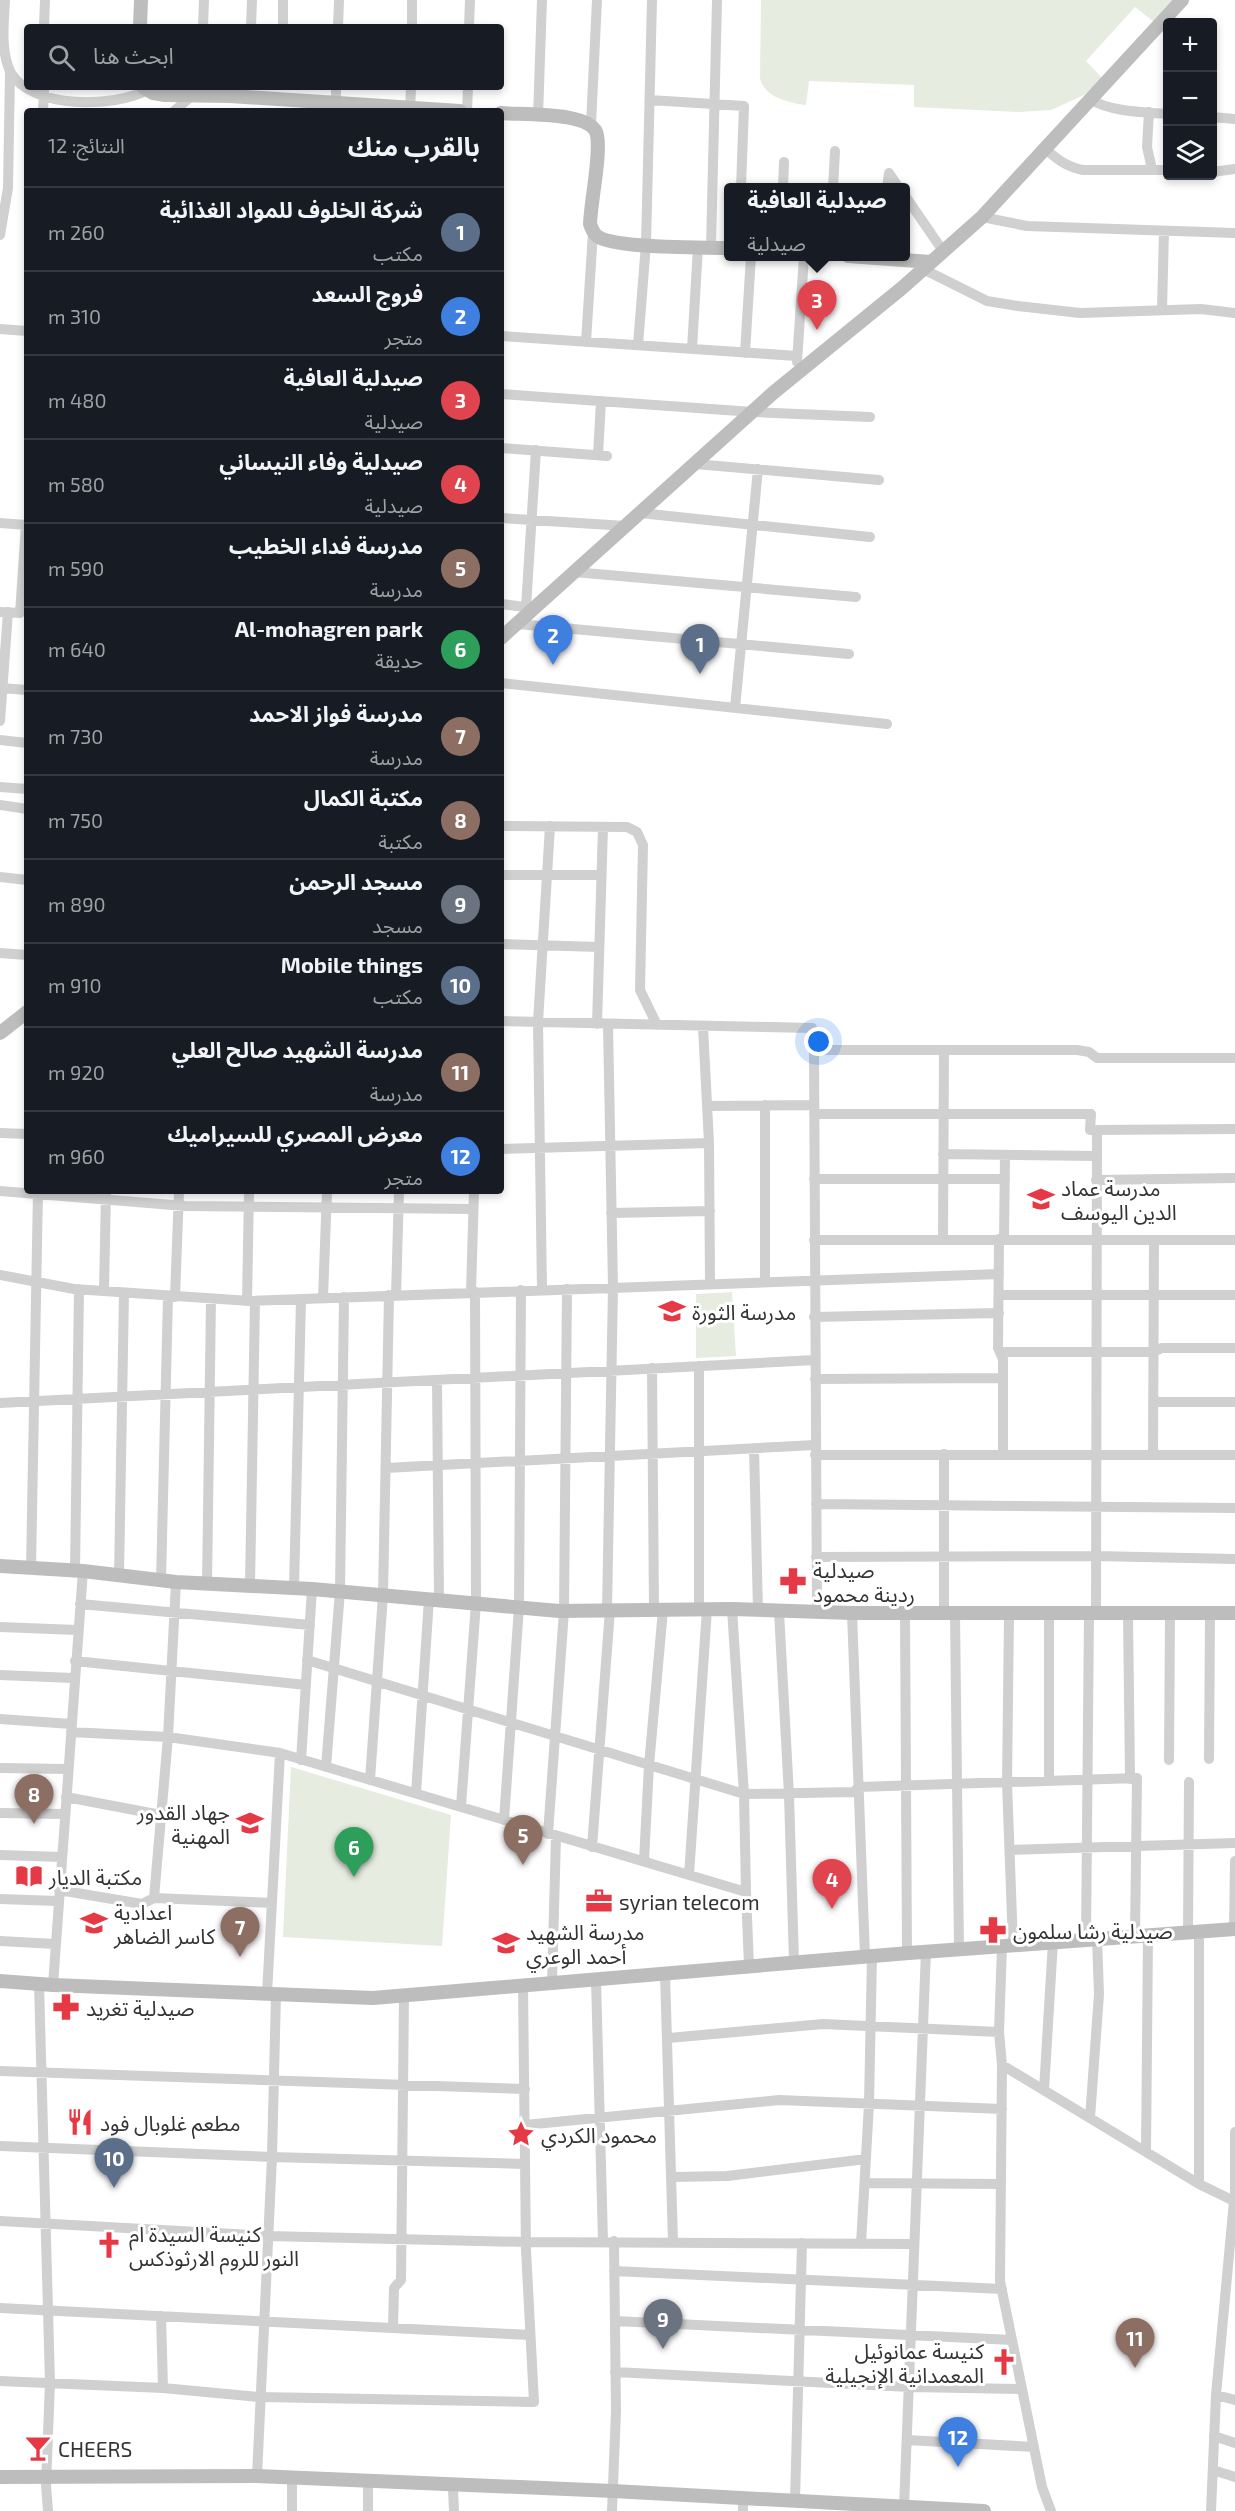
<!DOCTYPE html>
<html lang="ar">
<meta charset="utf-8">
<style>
body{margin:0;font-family:"Exo 2","Noto Sans Arabic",sans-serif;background:#20242c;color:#f1f3f6;direction:rtl}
.controls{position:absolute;right:18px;top:18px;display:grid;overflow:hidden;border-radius:6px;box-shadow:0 3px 9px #0003}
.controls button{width:54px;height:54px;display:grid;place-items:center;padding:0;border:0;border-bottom:2px solid #363941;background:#171b24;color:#f1f3f6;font:30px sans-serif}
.you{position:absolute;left:819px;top:1042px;width:21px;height:21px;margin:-15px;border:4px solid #fff;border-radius:50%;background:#1a73e8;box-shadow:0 0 0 9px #1a73e833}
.badge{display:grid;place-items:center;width:39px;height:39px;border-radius:50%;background:#db2777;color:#fff;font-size:20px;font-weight:700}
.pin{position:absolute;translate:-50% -50px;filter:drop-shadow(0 2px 3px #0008)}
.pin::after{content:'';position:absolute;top:32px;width:21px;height:18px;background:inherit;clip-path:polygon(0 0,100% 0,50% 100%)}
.popup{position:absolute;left:724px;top:183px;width:186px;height:78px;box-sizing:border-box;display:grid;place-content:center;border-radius:6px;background:#171b24;filter:drop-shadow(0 2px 4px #0005);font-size:20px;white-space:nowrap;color:#9ea1a6}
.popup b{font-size:22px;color:#f1f3f6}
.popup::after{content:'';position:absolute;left:50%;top:100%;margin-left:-12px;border:12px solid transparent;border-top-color:#171b24}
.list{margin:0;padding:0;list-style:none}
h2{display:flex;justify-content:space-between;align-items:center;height:78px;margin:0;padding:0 24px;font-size:26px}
h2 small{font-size:20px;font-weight:400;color:#9ea1a6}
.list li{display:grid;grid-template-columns:39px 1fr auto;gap:18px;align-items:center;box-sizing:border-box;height:84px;padding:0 24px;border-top:2px solid #363941}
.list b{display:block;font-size:22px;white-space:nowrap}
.list p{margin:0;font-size:20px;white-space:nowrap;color:#9ea1a6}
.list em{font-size:20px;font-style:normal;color:#9ea1a6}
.icon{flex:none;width:33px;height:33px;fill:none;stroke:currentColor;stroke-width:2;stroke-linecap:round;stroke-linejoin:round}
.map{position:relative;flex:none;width:1235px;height:2511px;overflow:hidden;direction:ltr}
.search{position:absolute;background:#171b24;box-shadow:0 3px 9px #0003;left:24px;top:24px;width:480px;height:66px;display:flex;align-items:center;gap:15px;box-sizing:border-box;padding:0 21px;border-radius:6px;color:#9ea1a6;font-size:22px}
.panel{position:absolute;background:#171b24;box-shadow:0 3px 9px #0003;left:24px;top:108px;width:480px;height:1086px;border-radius:6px;direction:rtl}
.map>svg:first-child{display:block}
.green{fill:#e6ecdf}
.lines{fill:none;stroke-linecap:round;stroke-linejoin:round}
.street{stroke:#d0d0d0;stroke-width:10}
.secondary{stroke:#bdbdbd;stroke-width:14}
.labels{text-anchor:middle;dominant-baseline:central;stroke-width:6;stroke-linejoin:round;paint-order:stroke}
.poi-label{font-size:21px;fill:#333;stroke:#fff;text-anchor:start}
</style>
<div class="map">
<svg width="1235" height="2511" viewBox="0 0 1235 2511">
<rect width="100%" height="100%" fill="#fff"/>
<path class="green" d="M 761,0 L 1175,0 L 1154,22 L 1135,7 L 1086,61 L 1102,78 L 1084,95 L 1051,110 L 1019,112 L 914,107 L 914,85 L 809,81 L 806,105 C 789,103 764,97 760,78 Z
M 732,1292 L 736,1356 L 696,1358 L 696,1294 Z
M 291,1767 L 451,1815 L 442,1946 L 283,1937 Z"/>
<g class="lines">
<path class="street" d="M 5,0 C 4,23 0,52 11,73 C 32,109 114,108 147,90
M 44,27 L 45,0
M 203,27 L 204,0
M 251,27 L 252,0
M 283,27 L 283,0
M 338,27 L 339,0
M 412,27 L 412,0
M 469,27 L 470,0
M 1089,99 C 1112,112 1141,112 1168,114
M 650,100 L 744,106 L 741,188
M 336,103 L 336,87
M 43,111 L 44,90
M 174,111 L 193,95
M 410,111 L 411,87
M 467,111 L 468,87
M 1149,112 L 1147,147 L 1152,169
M 538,116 L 542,0
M 1212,117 L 1235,119
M 591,124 L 597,0
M 1044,148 C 1057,159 1066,167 1083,170 L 1168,170
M 1212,172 L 1235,169
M 783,188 L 784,162
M 833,188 L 835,151
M 887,188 L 889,173 L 899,188
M 906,197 L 943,251
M 982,217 L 1027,226 L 1235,233
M 0,235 L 8,188 L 10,72
M 711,247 L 717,0
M 923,269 L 987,301 L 1018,306 L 1080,313 L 1201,309 L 1235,313
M 1162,310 L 1164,231
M 0,329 L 27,331
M 501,336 L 797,356
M 586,342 L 593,232
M 638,345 L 646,244 L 652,0
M 692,349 L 698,247
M 745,353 L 751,256
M 797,362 L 804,256
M 501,394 L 753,412 L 870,417
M 501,448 L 607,456
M 598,455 L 601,401
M 695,464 L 879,480
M 640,513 L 870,537
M 501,518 L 626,526
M 0,523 L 26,525 L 20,613 L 0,612
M 574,572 L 856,597
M 501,604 L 533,608
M 526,607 L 536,450
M 518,624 L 849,654
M 501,683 L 887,724
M 2,688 L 27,690
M 735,708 L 758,469
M 0,721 L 8,612
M 0,740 L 27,743
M 0,787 L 27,789
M 0,805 L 27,809
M 501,826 L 627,827 L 637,832 L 643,845 L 640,990 L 657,1025
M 501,875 L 601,875
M 0,877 L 27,880
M 501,944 L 599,947
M 0,953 L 27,955
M 501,1021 L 812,1028 L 814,1050 L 1077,1050 L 1089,1052 L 1097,1058 L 1235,1058
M 597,1024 L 603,827
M 703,1027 L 709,1143 L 710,1283
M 814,1050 L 817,1612
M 765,1105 L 765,1281
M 707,1106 L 814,1105
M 814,1114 L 1091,1114 L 1090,1130 L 1235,1129
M 0,1133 L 27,1134
M 501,1149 L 709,1143
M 943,1154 L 1096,1156
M 814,1179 L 1005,1179
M 1096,1180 L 1235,1178
M 0,1191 L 185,1206 L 473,1209
M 611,1213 L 710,1211
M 999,1239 L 998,1348 L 1003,1359 L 1003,1453
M 1004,1239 L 1005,1155
M 814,1240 L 1235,1240
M 943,1240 L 944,1050
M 0,1275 L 74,1289 L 250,1301 L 999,1274
M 542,1289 L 538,1022 L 550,826
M 104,1291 L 106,1191
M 471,1292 L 474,1191
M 396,1295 L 399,1191
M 999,1295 L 1235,1295
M 175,1297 L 179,1191
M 323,1298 L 327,1191
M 247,1301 L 249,1191
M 814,1317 L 999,1313
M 1000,1352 L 1152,1352 L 1162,1348 L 1235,1348
M 699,1366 L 699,1609
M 652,1368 L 654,1610
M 815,1379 L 1003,1378
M 437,1380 L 439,1600
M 1153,1402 L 1235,1402
M 0,1403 L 815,1360
M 754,1448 L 758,1610
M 944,1454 L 944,1614
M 815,1455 L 1235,1455
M 1153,1455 L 1154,1240
M 386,1468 L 815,1445
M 816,1504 L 1235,1508
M 816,1557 L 1096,1556 L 1235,1559
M 31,1568 L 38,1191
M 75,1570 L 79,1289
M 119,1575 L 124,1293
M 161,1580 L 168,1296
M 176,1582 L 168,1737 L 154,1898 L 272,1903
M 207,1584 L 211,1299
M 250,1586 L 255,1301
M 294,1588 L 301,1299
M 80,1604 L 310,1625
M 732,1609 L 744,1794 L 746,1892
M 607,1610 L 613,1287 L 608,1024
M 779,1612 L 789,1795 L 794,1962
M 852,1613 L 865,1956
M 905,1613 L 907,1953
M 955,1614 L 959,1949
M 1009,1614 L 1007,1783 L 1013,1945
M 1096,1614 L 1097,1130
M 1128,1614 L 1130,1779
M 0,1627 L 77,1630
M 307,1660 L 744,1794 L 854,1792 L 858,1787 L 1137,1778 L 1135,1936
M 75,1661 L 306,1685
M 0,1675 L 73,1678
M 0,1719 L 71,1724
M 71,1732 L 168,1737 L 280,1753 L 746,1892 L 749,1966
M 1209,1759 L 1210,1613
M 301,1760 L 312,1589
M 1169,1760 L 1170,1613
M 326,1767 L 340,1591 L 344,1297
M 0,1768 L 68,1769
M 370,1780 L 383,1595 L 389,1295
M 1049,1781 L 1049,1614
M 416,1793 L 429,1599
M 66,1797 L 161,1815
M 461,1806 L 476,1603 L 475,1292
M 0,1813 L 65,1814
M 504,1820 L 519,1607 L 521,1290
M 548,1834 L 564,1611 L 567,1289
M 592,1847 L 610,1610
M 1010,1850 L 1235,1843
M 0,1855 L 62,1857
M 644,1861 L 649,1765 L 663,1610
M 689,1875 L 707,1609
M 59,1890 L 142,1904 L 154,1898
M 0,1899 L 57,1901
M 1234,1929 L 1235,1861
M 1188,1933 L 1189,1782
M 1086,1940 L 1089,1613
M 0,1941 L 55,1944
M 665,1974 L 673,2242
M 596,1979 L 603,2241
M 552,1983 L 556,1836
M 39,1984 L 50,2383 L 46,2485 L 48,2511
M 53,1985 L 83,1571
M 267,1994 L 280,1753
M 669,2038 L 823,2024 L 999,2032
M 1002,2065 L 999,2032 L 1002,1946
M 0,2071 L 525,2089
M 1044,2090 L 1053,1942
M 1090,2118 L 1099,1994 L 1097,1939
M 525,2125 L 779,2100 L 1002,2109
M 1235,2132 L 1235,2202
M 0,2146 L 272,2157 L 525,2164
M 1146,2152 L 1148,1936
M 672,2177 L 727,2176 L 866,2159
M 865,2183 L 1001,2184
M 1199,2184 L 1199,1932
M 0,2221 L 268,2236 L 526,2242 L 914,2244
M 861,2244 L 869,2104 L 872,1956
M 614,2271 L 1002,2289
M 0,2308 L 530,2335
M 161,2316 L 163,2388
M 615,2321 L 1012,2340
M 393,2328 L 394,2288 L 401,2280 L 404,1996
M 615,2372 L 910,2387 L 1022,2389
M 0,2381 L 163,2388 L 259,2397 L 534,2402 L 526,2250 L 523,1986
M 1216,2395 L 1235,2400
M 1214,2436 L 1235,2443
M 907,2440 L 1034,2447
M 1213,2470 L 1235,2477
M 257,2476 L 272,2157 L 276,1994
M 292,2486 L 292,2511
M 368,2489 L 368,2511
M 453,2489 L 454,2511
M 795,2501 L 802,2243
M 904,2507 L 926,1951
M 612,2511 L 616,2411 L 614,2241
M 743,2511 L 743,2506
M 1051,2511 L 1042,2487 L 1000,2281 L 1002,2065 L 1199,2184 L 1234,2201 L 1216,2395 L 1211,2511"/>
<path class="secondary" d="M 140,27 L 141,0
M 143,87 L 153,93 L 165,95 L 230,96 L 460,111
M 501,113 C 521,115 593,111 597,135 C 601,156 591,199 590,224 C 592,229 593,233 597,236 C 614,249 703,247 728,248
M 848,256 L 931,262
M 501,638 L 773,393 L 902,288 L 982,217 L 1182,0
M 0,1033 L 27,1012
M 0,1566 L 83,1571 L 176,1582 L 312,1589 L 559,1611 L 732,1609 L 852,1613 L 1235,1613
M 0,1981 L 53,1985 L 373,1998 L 909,1953 L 1235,1929
M 0,2477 L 257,2476 L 613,2491 L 984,2511"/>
</g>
<defs>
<symbol id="school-bare" viewBox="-9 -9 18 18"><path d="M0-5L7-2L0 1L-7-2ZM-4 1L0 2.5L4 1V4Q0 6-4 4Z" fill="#e63946" stroke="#fff" stroke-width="2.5" paint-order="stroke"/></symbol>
<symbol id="pharmacy-bare" viewBox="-9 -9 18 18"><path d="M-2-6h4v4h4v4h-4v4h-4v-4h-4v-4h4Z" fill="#e63946" stroke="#fff" stroke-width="2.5" paint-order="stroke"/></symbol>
<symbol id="library-bare" viewBox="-9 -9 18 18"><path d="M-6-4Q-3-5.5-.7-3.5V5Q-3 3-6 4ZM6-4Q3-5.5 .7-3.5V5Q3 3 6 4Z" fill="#e63946" stroke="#fff" stroke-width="2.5" paint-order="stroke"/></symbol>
<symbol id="office-bare" viewBox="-9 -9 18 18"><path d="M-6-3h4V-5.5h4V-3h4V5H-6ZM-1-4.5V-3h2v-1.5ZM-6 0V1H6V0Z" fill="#e63946" stroke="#fff" stroke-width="2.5" paint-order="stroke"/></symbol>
<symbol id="restaurant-bare" viewBox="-9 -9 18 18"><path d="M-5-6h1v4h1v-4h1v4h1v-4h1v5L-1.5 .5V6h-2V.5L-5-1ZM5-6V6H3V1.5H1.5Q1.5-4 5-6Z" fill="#e63946" stroke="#fff" stroke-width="2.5" paint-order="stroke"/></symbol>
<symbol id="sight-bare" viewBox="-9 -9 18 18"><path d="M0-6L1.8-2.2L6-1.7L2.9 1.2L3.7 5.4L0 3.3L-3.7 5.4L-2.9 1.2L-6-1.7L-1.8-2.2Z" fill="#e63946" stroke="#fff" stroke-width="2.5" paint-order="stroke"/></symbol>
<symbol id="church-bare" viewBox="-9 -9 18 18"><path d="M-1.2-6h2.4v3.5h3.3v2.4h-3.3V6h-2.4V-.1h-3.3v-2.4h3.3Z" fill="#e63946" stroke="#fff" stroke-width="2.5" paint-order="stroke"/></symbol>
<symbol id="bar-bare" viewBox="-9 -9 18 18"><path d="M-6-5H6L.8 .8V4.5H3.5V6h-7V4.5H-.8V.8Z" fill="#e63946" stroke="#fff" stroke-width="2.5" paint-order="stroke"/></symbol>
</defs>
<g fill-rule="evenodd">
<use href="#school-bare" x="1022" y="1180" width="38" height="38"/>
<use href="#school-bare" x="653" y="1292" width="38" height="38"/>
<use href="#pharmacy-bare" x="774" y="1562" width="38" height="38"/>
<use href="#school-bare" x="231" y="1804" width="38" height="38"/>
<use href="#library-bare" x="10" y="1857" width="38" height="38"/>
<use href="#office-bare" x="580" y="1882" width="38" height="38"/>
<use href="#school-bare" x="75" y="1904" width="38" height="38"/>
<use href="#pharmacy-bare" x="974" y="1911" width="38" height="38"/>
<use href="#school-bare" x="487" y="1924" width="38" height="38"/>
<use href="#pharmacy-bare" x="47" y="1988" width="38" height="38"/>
<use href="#restaurant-bare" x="61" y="2103" width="38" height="38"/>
<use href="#sight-bare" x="502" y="2115" width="38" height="38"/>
<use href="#church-bare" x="90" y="2226" width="38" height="38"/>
<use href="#church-bare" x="985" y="2343" width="38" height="38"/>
<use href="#bar-bare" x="19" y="2429" width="38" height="38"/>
</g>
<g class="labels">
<g class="poi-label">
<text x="1061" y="1187">مدرسة عماد<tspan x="1061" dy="24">الدين اليوسف</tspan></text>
<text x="692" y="1311">مدرسة الثورة</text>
<text x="813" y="1569">صيدلية<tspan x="813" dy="24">ردينة محمود</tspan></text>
<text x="230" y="1811" text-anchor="end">جهاد القدور<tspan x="230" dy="24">المهنية</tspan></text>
<text x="49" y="1876">مكتبة الديار</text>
<text x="619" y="1901">syrian telecom</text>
<text x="114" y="1911">اعدادية<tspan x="114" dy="24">كاسر الضاهر</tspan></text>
<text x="1013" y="1930">صيدلية رشا سلمون</text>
<text x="526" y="1931">مدرسة الشهيد<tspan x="526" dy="24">أحمد الوعري</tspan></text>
<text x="86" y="2007">صيدلية تغريد</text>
<text x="100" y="2122">مطعم غلوبال فود</text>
<text x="541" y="2134">محمود الكردي</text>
<text x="129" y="2233">كنيسة السيدة ام<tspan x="129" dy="24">النور للروم الارثوذكس</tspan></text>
<text x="984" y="2350" text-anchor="end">كنيسة عمانوئيل<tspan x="984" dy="24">المعمدانية الإنجيلية</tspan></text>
<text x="58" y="2448">CHEERS</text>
</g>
</g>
</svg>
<div class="controls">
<button>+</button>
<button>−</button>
<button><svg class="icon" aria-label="layers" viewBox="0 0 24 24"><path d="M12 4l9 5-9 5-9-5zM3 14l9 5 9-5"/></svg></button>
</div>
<div class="you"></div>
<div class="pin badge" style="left:700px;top:674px;background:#5c6f8a">1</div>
<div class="pin badge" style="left:553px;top:665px;background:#3f7fe0">2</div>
<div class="pin badge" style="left:817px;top:330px;background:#e0444e">3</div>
<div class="popup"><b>صيدلية العافية</b>صيدلية</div>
<div class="pin badge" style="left:832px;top:1909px;background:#e0444e">4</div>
<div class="pin badge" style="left:523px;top:1865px;background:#8d6e63">5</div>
<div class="pin badge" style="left:354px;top:1877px;background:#2e9e5b">6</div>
<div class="pin badge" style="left:240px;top:1957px;background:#8d6e63">7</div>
<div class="pin badge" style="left:34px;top:1824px;background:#8d6e63">8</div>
<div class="pin badge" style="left:663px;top:2349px;background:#6b7280">9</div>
<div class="pin badge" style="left:114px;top:2188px;background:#5c6f8a">10</div>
<div class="pin badge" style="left:1135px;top:2368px;background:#8d6e63">11</div>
<div class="pin badge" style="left:958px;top:2467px;background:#3f7fe0">12</div>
<div class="search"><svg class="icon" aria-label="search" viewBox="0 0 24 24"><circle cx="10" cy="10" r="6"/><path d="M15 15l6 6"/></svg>ابحث هنا</div>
<section class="panel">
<h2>بالقرب منك<small>النتائج: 12</small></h2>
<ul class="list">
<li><span class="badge" style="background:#5c6f8a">1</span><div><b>شركة الخلوف للمواد الغذائية</b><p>مكتب</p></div><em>260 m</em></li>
<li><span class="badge" style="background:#3f7fe0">2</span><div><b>فروج السعد</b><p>متجر</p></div><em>310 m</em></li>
<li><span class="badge" style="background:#e0444e">3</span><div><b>صيدلية العافية</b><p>صيدلية</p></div><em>480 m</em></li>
<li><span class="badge" style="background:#e0444e">4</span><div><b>صيدلية وفاء النيساني</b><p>صيدلية</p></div><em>580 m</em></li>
<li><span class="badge" style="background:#8d6e63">5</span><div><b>مدرسة فداء الخطيب</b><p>مدرسة</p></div><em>590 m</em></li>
<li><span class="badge" style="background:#2e9e5b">6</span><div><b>Al-mohagren park</b><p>حديقة</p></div><em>640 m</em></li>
<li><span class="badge" style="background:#8d6e63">7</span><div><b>مدرسة فواز الاحمد</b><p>مدرسة</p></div><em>730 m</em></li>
<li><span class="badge" style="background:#8d6e63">8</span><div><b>مكتبة الكمال</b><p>مكتبة</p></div><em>750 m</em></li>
<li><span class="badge" style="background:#6b7280">9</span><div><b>مسجد الرحمن</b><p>مسجد</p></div><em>890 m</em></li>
<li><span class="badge" style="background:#5c6f8a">10</span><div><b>Mobile things</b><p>مكتب</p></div><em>910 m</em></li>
<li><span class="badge" style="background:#8d6e63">11</span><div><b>مدرسة الشهيد صالح العلي</b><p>مدرسة</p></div><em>920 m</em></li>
<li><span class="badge" style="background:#3f7fe0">12</span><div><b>معرض المصري للسيراميك</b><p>متجر</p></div><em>960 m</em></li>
</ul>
</section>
</div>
